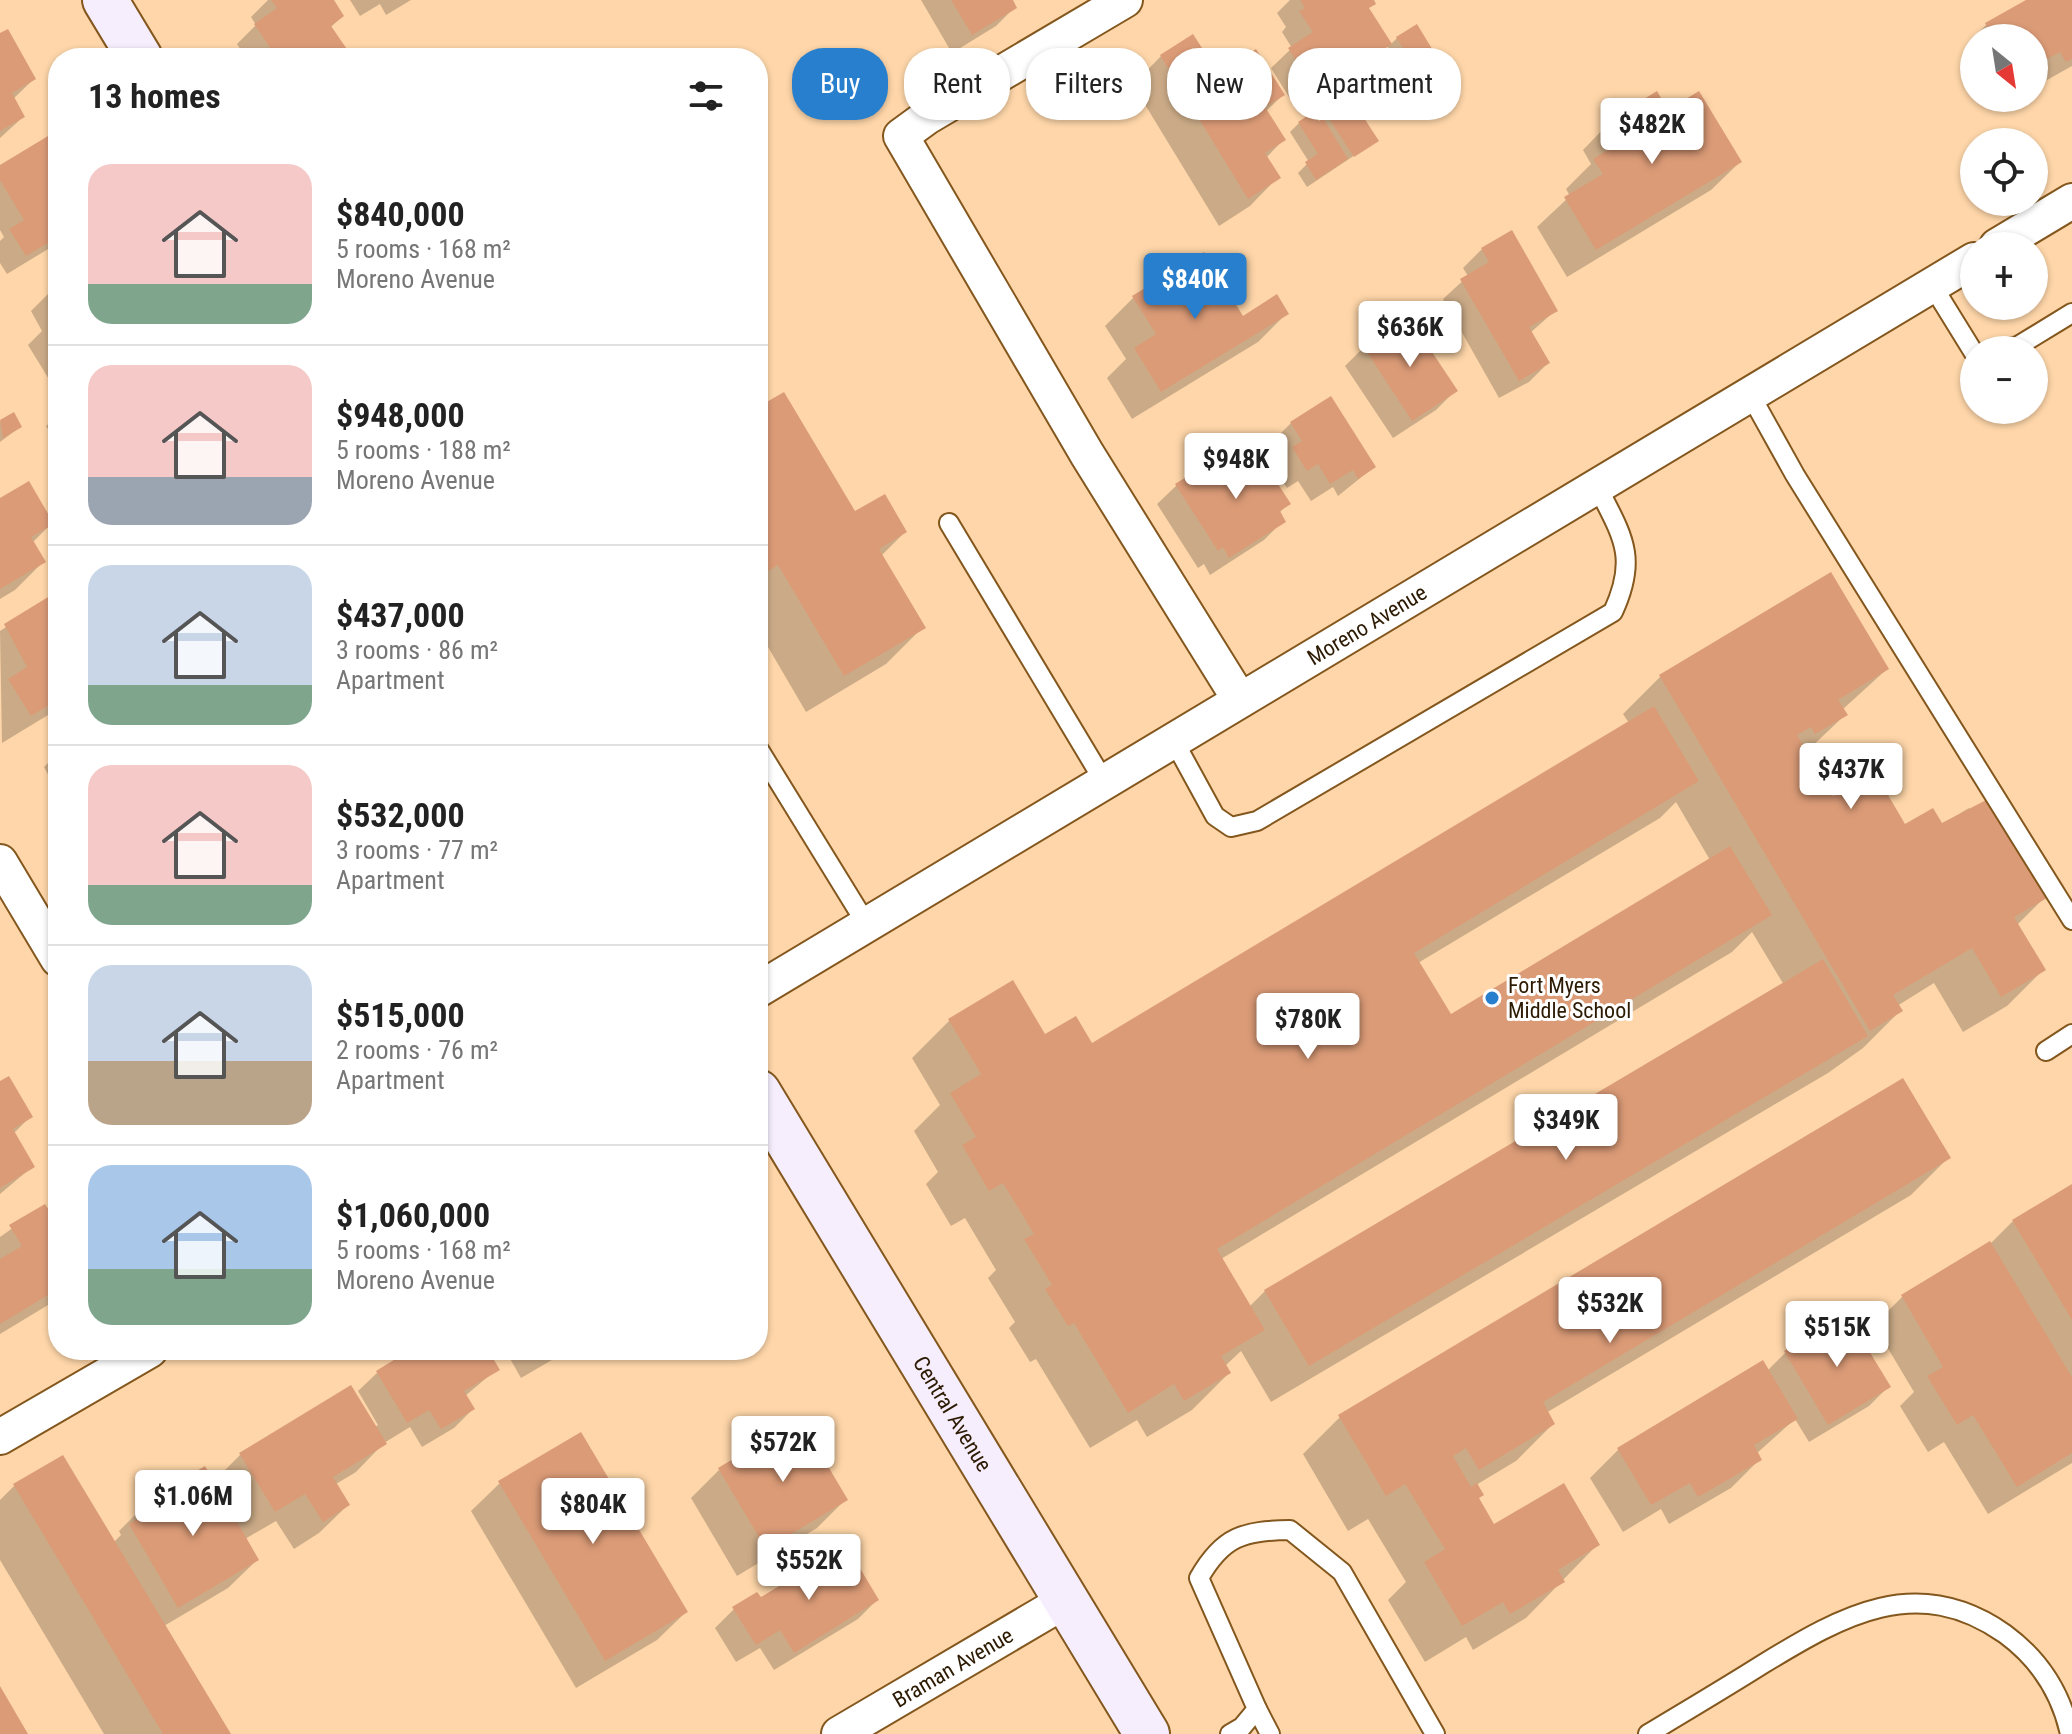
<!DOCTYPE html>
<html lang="en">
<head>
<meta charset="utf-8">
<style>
	body { margin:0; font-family:"Roboto Condensed",sans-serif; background:#f2f2f2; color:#222; height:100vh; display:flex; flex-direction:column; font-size:30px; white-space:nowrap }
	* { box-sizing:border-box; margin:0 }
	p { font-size:26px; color:#767676 }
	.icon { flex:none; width:44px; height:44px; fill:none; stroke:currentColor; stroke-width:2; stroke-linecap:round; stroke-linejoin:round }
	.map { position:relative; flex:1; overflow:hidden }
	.details { position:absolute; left:48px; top:48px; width:720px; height:1312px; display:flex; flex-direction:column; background:#fff; border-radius:32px; box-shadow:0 2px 6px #0004 }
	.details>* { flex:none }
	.guide { position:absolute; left:792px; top:48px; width:760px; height:72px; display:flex; gap:16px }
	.needle { width:52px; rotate:150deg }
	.controls { position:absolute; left:1960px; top:24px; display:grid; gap:16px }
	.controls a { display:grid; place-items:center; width:88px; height:88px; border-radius:50%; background:#fff; box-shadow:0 2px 6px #0004; font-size:40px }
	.price { position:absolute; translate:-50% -68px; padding:0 18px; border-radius:8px; background:#fff; color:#222; font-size:26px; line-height:52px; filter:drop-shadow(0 2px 4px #0008) }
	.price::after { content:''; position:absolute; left:50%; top:48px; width:24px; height:18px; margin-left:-12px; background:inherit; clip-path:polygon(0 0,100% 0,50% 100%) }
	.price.current { background:#287fcd; color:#fff }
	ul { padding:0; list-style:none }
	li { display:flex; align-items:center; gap:24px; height:200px; padding:0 40px }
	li+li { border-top:2px solid #e0e0e0 }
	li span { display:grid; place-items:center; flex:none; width:224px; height:160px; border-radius:24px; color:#555 }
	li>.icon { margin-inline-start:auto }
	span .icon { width:96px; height:96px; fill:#fffc; stroke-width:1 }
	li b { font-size:34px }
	h2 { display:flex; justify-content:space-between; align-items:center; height:96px; padding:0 40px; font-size:34px }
	.pill { padding:0 28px; border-radius:32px; background:#fff; box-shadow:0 2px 6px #0004; font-size:28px; line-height:72px }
	.pill.current { background:#287fcd; color:#fff }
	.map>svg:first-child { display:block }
</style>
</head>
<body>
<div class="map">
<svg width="2072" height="1734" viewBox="0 0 2072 1734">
	<rect width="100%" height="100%" fill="#fed6a9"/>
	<g fill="#0003" fill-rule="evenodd">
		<polygon points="268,0 331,0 342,16 330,28 349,55 346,58 246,58 237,44 256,25 251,17"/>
		<polygon points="350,0 411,0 386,15 380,4 360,16"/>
		<polygon points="921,0 1011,0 1015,7 996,26 952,53"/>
		<polygon points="1290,0 1371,0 1367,9 1390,45 1397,38 1438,62 1410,83 1387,46 1370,63 1297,110 1271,68 1292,48 1282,32 1286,27 1277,13"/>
		<polygon points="2030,0 2072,2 2072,66 2047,80 2041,69 2034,73 2034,38 1974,38 1974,56 1967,44 1986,25"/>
		<polygon points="0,35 34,79 13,99 23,117 0,138"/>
		<polygon points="1161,56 1283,95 1266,111 1284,139 1266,158 1278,177 1250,206 1219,226 1133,85"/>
		<polygon points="1667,113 1740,162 1711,190 1567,277 1537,227 1570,196 1566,189 1591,164 1583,150 1611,121"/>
		<polygon points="1327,115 1376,141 1307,187 1298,173 1309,162 1290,132 1299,123 1319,124"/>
		<polygon points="58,133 58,243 7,274 0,263 0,241 4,237 0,230 0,168"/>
		<polygon points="1482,249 1556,310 1530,333 1548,363 1529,382 1499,398 1443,299 1468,276 1463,268"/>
		<polygon points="58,284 58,394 28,345 42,331 31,311"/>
		<polygon points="1134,297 1242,318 1287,313 1258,342 1132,419 1107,378 1126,359 1105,326"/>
		<polygon points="1364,347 1455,391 1436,410 1393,438 1345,366"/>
		<polygon points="758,409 854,514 905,532 881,556 923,627 886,664 806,712 758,630"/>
		<polygon points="13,414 20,427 0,442 0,422"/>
		<polygon points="58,416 58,432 52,436 46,426"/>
		<polygon points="1291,423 1374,467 1338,496 1333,487 1311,501 1298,481 1287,488 1274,468 1283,459 1272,442"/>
		<polygon points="1209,473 1288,504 1279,513 1283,521 1264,540 1210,575 1204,564 1198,568 1157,504 1176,486"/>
		<polygon points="0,501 51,524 32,543 43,562 15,590 0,599"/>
		<polygon points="58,593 58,709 2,743 0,631"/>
		<path d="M1887,669L1842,710L1845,715L1805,753L1832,798L1905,827L1941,825L1969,808L2044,898L2017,925L2044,969L2007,1006L1963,1032L1934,983L1897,1006L1900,1011L1863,1048L1828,1073L1271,1402L1241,1351L1225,1366L1229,1373L1192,1410L1147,1437L1137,1420L1090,1448L1036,1359L1030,1362L1009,1328L1015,1322L988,1278L996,1270L965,1218L951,1226L926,1184L938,1172L914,1131L940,1105L912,1058L949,1021L1092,1046L1629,723L1623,714L1660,677ZM1676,802L1710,860L1450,1016L1418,963L1660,818ZM1752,932L1784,985L1265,1291L1249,1307L1221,1259L1732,952Z"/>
		<polygon points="58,753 58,793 44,767"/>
		<polygon points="0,1084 31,1116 13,1134 32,1167 0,1194"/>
		<polygon points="1948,1158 1911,1195 1546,1413 1553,1424 1516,1461 1476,1485 1477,1499 1493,1527 1597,1545 1526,1618 1473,1650 1466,1637 1425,1662 1388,1600 1406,1582 1368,1519 1348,1531 1303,1454 1340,1417"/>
		<polygon points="2072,1186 2072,1463 1988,1514 1944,1442 1928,1452 1900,1406 1914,1392 1874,1325 1902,1297 1989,1245 2013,1221"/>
		<polygon points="44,1206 58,1229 58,1299 0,1334 0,1237"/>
		<polygon points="414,1350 486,1350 497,1369 465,1396 473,1409 454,1428 422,1447 410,1427 384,1443 356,1472 336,1484 348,1505 319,1533 294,1549 276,1521 245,1539 257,1560 228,1588 164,1626 229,1734 104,1734 0,1560 0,1500 14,1486 114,1542 121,1535 119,1531 147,1503 212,1483 240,1455 351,1388 375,1427 378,1425 358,1391 377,1373"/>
		<polygon points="505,1350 569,1350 521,1378"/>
		<polygon points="1785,1353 1888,1387 1869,1406 1809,1442 1795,1419 1756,1454 1760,1459 1731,1488 1669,1524 1661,1509 1623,1532 1590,1478 1618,1450 1767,1371"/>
		<polygon points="799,1422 845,1500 817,1528 737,1576 691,1498 719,1470"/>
		<polygon points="500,1483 686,1612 657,1640 576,1688 471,1511"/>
		<polygon points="760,1600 877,1600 858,1619 774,1670 760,1648 736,1662 715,1628 734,1609"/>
	</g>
	<g fill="#db9b77">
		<polygon points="271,0 334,0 344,16 331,26 351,55 277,58 254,24 277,8"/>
		<polygon points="951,0 1013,0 1017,8 972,35"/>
		<polygon points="1300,0 1374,0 1376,4 1369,8 1392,44 1317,92 1288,48 1313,32 1299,11 1305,8"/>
		<polygon points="2026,0 2072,0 2072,59 2066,62 2060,52 2034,66 2034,38 1993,38 1985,23"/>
		<polygon points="1417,24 1440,62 1420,75 1396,37"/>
		<polygon points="8,29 36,79 12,93 25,117 0,131 0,33"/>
		<polygon points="1193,34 1218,73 1256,49 1285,95 1265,107 1286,140 1265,153 1281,178 1248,199 1160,55"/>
		<polygon points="1657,91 1668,110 1699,91 1742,162 1596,250 1564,197 1603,174 1593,159 1622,141 1610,120"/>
		<polygon points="1351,98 1379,141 1354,157 1326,114"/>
		<polygon points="1313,112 1319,121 1323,118 1348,159 1316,180 1305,162 1318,154 1298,122"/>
		<polygon points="58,130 58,237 26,256 9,229 24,220 0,180 0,165"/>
		<polygon points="1512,230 1558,311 1529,327 1550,363 1519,381 1460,279 1489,262 1481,248"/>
		<polygon points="1204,252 1243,316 1277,294 1289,314 1161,392 1134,348 1156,334 1132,296"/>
		<polygon points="1408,316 1458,391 1412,421 1363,346"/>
		<polygon points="784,392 855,511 885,494 907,532 879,549 926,628 844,676 778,565 758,577 758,407"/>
		<polygon points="1331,396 1376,467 1358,479 1353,470 1330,484 1318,464 1307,471 1292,447 1302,441 1290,422"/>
		<polygon points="14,412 22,427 3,438 0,420"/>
		<polygon points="1252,444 1291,504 1280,511 1286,522 1229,558 1223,547 1218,551 1175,484 1207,464 1210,470"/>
		<polygon points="29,481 54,524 31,537 46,562 0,589 0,498"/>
		<polygon points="1831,572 1889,669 1838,700 1848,715 1815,734 1811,727 1797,735 1833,796 1874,771 1905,824 1933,808 1942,823 1988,799 2047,898 2014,917 2046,970 2001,997 1972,948 1893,995 1903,1011 1870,1031 1659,675"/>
		<polygon points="58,591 58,700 31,716 8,679 27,667 4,624"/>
		<polygon points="1654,706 1699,781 1414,953 1451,1014 1730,846 1772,915 1217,1249 1265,1330 1221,1356 1231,1373 1184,1401 1174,1384 1128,1413 1074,1323 1068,1326 1045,1289 1052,1285 1024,1239 1034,1234 1003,1183 989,1191 962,1145 976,1137 950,1093 981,1074 948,1019 1013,980 1045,1034 1076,1016 1092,1043"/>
		<polygon points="1823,959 1868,1036 1309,1366 1264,1290"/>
		<polygon points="9,1076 33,1117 13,1129 35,1167 0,1188 0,1081"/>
		<polygon points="1903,1078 1951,1158 1543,1402 1555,1424 1479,1470 1466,1448 1453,1456 1471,1487 1477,1483 1484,1495 1479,1498 1494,1524 1564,1483 1600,1545 1558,1570 1565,1582 1510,1614 1503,1602 1462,1626 1424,1562 1445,1549 1405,1484 1386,1496 1338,1415"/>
		<polygon points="2072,1184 2072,1320 2012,1220"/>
		<polygon points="45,1204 58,1225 58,1289 0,1324 0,1259 22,1246 9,1225"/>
		<polygon points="1990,1241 2072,1377 2072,1453 2017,1487 1973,1415 1957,1425 1927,1376 1943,1367 1901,1295"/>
		<polygon points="1846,1313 1891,1387 1828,1425 1784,1351"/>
		<polygon points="410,1350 488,1350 500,1370 464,1391 475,1409 441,1429 429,1410 407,1423 376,1371"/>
		<polygon points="1763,1360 1798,1419 1754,1445 1762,1460 1698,1497 1690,1483 1651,1505 1617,1448"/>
		<polygon points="351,1385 387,1444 333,1477 350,1505 323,1522 305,1494 275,1512 239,1453"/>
		<polygon points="800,1419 848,1500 766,1549 718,1468"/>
		<polygon points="581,1432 688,1612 605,1661 498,1481"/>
		<polygon points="63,1455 231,1734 163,1734 13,1484"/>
		<polygon points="205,1466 259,1560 178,1608 129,1524 151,1511 146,1501"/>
		<polygon points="846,1545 879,1600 794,1653 780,1630 756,1645 732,1607 757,1592 761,1597"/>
		<polygon points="0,1686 28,1734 0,1734"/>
	</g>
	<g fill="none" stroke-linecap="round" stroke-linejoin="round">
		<g stroke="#83571d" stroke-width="22">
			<g id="lane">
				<polyline points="1932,285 1974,353"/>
				<polyline points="2000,350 2018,346 2072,313"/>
				<polyline points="1751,396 1795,475 2072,920"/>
				<polyline points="949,523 1105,783"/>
				<path d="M1174,741L1215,816L1231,827L1257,821L1613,612C1638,558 1623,537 1598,488"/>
				<polyline points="758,748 867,925"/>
				<polyline points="2046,1051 2072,1034"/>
				<polyline points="1257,1709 1270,1734"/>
				<path d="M1230,1734L1242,1727L1257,1709L1199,1578C1223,1536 1243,1531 1290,1530L1342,1572L1435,1734"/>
				<path d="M1648,1734C1686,1711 1725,1688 1763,1664C1842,1616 1917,1572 2005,1634C2039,1659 2061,1693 2070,1734"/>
			</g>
		</g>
		<g stroke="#83571d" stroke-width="38">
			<g id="street">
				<polyline points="1125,0 927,117 901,136 1087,454 1240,700"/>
				<polyline points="1997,246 2072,201"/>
				<polyline points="0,862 58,959"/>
				<path id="s1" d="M758,990L1974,260"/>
				<polyline points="0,1437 150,1350"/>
				<path id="s2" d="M839,1734L1065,1601"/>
			</g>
		</g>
		<g stroke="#83571d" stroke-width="48">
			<g id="secondary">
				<polyline points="105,0 140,58"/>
				<path id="s3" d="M758,1092L1147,1734"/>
			</g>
		</g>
		<use href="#lane" stroke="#fff" stroke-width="18"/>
		<use href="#street" stroke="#fff" stroke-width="34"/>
		<use href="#secondary" stroke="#f6eefd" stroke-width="44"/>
	</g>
	<circle fill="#287fcd" stroke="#fefefe" stroke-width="3" cx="1492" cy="998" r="8"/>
	<g text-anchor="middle" stroke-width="6" stroke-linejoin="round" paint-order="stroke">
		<g font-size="22" fill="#2c1a03" stroke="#fefefe">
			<text dy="8" stroke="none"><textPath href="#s1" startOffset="710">Moreno Avenue</textPath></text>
			<text dy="8" stroke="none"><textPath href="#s3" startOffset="376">Central Avenue</textPath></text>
			<text dy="8" stroke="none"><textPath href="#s2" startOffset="132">Braman Avenue</textPath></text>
		</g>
		<g font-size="22" fill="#2c1a03" stroke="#fefefe" text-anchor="start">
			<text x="1508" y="993">Fort Myers<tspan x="1508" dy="25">Middle School</tspan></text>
		</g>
	</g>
</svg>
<div class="controls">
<a><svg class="needle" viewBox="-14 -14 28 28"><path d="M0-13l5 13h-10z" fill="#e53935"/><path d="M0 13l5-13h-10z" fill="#767676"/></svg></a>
<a><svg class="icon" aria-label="locate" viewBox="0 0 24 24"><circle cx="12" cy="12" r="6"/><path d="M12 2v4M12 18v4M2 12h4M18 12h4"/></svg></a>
<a>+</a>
<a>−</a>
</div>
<b class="price" style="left:1652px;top:166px">$482K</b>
<b class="price current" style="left:1195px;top:321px">$840K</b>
<b class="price" style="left:1410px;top:369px">$636K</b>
<b class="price" style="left:1236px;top:501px">$948K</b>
<b class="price" style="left:1851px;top:811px">$437K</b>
<b class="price" style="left:1308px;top:1061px">$780K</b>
<b class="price" style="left:1566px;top:1162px">$349K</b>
<b class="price" style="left:1610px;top:1345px">$532K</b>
<b class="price" style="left:1837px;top:1369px">$515K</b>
<b class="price" style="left:783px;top:1484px">$572K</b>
<b class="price" style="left:193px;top:1538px">$1.06M</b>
<b class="price" style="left:593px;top:1546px">$804K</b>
<b class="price" style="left:809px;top:1602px">$552K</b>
<div class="guide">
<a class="pill current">Buy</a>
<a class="pill">Rent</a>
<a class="pill">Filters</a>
<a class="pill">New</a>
<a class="pill">Apartment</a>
</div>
<section class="details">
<h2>13 homes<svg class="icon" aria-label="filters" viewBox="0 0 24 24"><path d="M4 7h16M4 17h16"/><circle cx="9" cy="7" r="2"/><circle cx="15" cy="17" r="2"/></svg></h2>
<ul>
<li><span style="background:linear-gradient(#f6c9c9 75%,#7fa58c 0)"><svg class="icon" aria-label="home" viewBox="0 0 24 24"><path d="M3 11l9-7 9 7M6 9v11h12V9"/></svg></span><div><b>$840,000</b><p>5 rooms · 168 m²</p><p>Moreno Avenue</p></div></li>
<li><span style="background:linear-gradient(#f6c9c9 70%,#9aa5b1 0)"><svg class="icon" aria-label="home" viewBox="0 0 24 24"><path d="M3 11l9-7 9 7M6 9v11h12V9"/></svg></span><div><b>$948,000</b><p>5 rooms · 188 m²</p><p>Moreno Avenue</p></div></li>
<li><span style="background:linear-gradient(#c9d6e8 75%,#7fa58c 0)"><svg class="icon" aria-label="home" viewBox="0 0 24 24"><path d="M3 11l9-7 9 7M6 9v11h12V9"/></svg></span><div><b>$437,000</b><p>3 rooms · 86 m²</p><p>Apartment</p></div></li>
<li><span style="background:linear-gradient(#f6c9c9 75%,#7fa58c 0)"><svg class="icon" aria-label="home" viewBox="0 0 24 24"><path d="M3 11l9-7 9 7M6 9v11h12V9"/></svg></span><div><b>$532,000</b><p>3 rooms · 77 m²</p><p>Apartment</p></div></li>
<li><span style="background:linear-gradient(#c9d6e8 60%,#b9a48a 0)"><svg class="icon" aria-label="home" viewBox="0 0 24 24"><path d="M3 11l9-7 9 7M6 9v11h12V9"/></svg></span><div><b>$515,000</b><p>2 rooms · 76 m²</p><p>Apartment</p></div></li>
<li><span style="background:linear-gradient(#a9c7e8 65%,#7fa58c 0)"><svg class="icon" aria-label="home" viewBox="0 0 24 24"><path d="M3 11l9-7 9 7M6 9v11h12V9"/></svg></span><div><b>$1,060,000</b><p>5 rooms · 168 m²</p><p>Moreno Avenue</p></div></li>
</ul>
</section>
</div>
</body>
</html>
